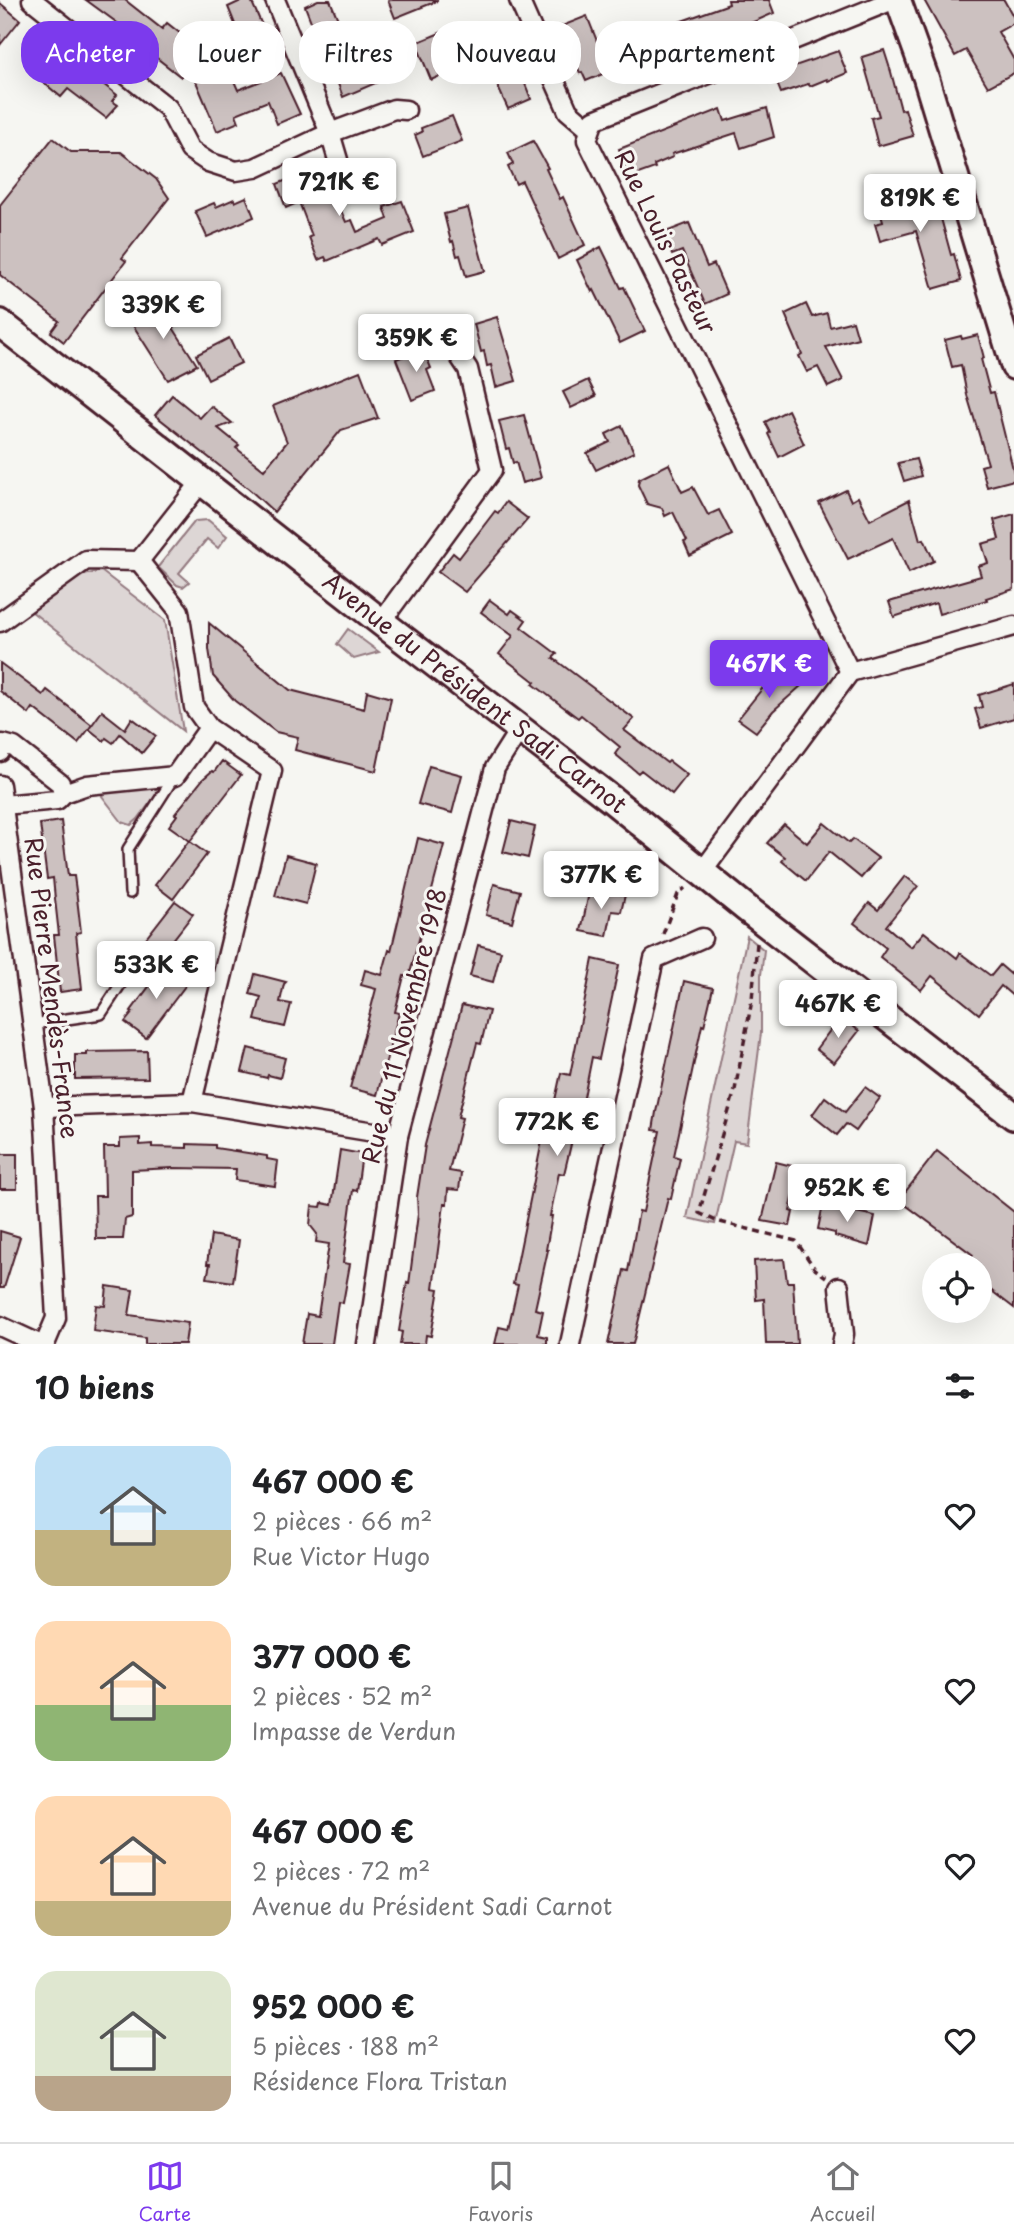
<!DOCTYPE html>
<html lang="fr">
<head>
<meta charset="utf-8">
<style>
	body { margin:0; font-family:"Playpen Sans",sans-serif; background:#f6f6f6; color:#202124; height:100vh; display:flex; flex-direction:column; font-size:26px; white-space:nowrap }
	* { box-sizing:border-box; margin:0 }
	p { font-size:23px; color:#757577 }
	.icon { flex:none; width:38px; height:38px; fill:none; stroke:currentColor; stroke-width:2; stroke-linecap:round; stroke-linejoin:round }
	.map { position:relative; height:1344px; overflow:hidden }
	.details { display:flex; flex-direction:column; background:#fff; flex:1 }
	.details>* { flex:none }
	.banner { position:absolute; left:21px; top:21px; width:973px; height:63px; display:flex; gap:14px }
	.fabs { position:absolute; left:922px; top:1253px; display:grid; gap:14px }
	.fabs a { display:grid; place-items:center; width:70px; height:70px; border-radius:50%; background:#fff; box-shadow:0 7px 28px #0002; font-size:35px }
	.price { position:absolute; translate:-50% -60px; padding:0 16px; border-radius:7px; background:#fff; color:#222; font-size:23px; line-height:46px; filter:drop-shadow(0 2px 4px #0008) }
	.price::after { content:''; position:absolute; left:50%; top:42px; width:21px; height:16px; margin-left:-10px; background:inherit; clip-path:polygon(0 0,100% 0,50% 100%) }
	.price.selected { background:#7c3aed; color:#fff }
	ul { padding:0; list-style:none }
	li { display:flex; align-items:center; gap:21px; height:175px; padding:0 35px }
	li span { display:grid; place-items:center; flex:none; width:196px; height:140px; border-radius:21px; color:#555 }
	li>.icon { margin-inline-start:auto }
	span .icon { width:84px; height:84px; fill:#fffc; stroke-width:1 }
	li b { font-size:30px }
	h2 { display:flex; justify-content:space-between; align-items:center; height:84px; padding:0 35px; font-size:30px }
	.pill { padding:0 24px; border-radius:28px; background:#fff; box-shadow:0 7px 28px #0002; font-size:24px; line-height:63px }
	.pill.selected { background:#7c3aed; color:#fff }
	.dock { display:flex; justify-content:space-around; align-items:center; height:98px; border-top:2px solid #e0e0e0; background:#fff; font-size:19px; color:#757577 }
	.dock a { display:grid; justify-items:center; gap:4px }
	.dock .selected { color:#7c3aed }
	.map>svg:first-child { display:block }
</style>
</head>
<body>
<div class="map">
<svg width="1014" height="1344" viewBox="0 0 1014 1344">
	<rect width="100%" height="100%" fill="#f6f6f2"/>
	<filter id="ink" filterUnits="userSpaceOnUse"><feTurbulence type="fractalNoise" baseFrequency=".0143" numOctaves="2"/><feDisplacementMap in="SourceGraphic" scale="14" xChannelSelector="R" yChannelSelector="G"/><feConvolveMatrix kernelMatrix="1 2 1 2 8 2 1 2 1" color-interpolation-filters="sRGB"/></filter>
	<g filter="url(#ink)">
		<g fill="#ddd6d5" stroke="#947a80" stroke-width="2">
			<polygon points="208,520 227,536 218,548 207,539 179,573 189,582 183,587 177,585 158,567 195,521"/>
			<polygon points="101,571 165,620 183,731 31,611 80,576"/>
			<polygon points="348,629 379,652 354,659 337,644"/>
			<polygon points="154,786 158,792 138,819 131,825 122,822 102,796 103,790"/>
			<polygon points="747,936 764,950 761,975 761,1033 747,1143 734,1141 715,1224 687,1218"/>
		</g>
		<g fill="#ccc1c0" stroke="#4a1f2b" stroke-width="2">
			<polygon points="86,0 125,0 162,29 167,23 214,60 223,56 238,90 281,73 300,114 277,124 268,101 236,114 239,122 217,131 189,65 181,77 125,33 127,30"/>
			<polygon points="243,0 251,0 268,39 245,49 228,7"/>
			<polygon points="318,0 330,0 344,34 328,41 325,33 317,37 305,6"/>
			<polygon points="388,0 437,0 437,1 395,18"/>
			<polygon points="728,0 769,0 774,13 730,32 731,35 676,55 636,69 634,61 586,81 582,72 580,73 562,26 587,16 601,51 637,37 635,33 655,25 657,30 729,4"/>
			<polygon points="924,0 1004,0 1014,18 1014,23 998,32 1014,60 1014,73 988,87 966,50 955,56"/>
			<polygon points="0,3 20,20 0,45"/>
			<polygon points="400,31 410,58 382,69 385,79 343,97 334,73 376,56 372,44"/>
			<polygon points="442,32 457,69 431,80 416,43"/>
			<polygon points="40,45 78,76 84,69 117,95 112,101 118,105 106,118 68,89 61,97 43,82 45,79 26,64"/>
			<polygon points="884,50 891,72 901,110 905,109 913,136 878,146 871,118 879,116 862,57"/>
			<polygon points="838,51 847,73 828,81 827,79 810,86 808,84 781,93 775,78 785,75 783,70"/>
			<polygon points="516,61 531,99 508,109 491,72"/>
			<polygon points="767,108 774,137 741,148 736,133 672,154 673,157 654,165 655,168 630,177 619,149 721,109 725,121"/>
			<polygon points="452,116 462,141 423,156 415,135 422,132 421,128"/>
			<polygon points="53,138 71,152 121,152 156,179 169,198 122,258 126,261 64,342 51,332 59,321 0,275 0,205"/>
			<polygon points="533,141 548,168 546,169 560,199 563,197 585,245 558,259 522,181 516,184 508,167 513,164 508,153"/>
			<polygon points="304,173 306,180 324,173 346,222 352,220 357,232 388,219 384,207 402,201 414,232 382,245 379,239 327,261 325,257 318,260 309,237 312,236 299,202 286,208 277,184"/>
			<polygon points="894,190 898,203 925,196 927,202 936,200 951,255 954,254 961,281 933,289 916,231 880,241 875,224 883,222 875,194"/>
			<polygon points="246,197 254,217 207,237 195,211 214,203 216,207 234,199 235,202"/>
			<polygon points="468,208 485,271 466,276 460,255 457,256 453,241 451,242 444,214"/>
			<polygon points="689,223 707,267 714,264 727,294 705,304 682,251 672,255 663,233"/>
			<polygon points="601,247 621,288 624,287 645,331 620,343 594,290 592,292 577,260"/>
			<polygon points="156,301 197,365 168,380 129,319"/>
			<polygon points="806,304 812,317 827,313 830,327 853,321 858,338 826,347 843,380 828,387 818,367 807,372 799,356 802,354 785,314"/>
			<polygon points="497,317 516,381 496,387 491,365 487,366 484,351 481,352 474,324"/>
			<polygon points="978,335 984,358 981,359 990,393 994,392 1014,473 1014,480 987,487 981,466 988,464 967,395 961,365 952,367 945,340 961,336 962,339"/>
			<polygon points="229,338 241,363 208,379 196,355"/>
			<polygon points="423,349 431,368 427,370 435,391 412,400 396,359"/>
			<polygon points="360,371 378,418 341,430 274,512 250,490 155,415 172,395 200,418 211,406 232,423 218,428 239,445 236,448 264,470 287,442 273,406"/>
			<polygon points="588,380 596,396 571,408 563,392"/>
			<polygon points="788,410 804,444 779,457 768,434 770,432 765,422"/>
			<polygon points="524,415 541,478 522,483 516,462 513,463 509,448 506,449 499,421"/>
			<polygon points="622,426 634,452 596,470 587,453 610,442 606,434"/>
			<polygon points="916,459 921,476 904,481 898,463"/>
			<polygon points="669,464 682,492 693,487 708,515 719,510 732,535 690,556 684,542 687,541 673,512 665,516 662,508 647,504 638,485 639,479"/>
			<polygon points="846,490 851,501 858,497 870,520 909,500 920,540 924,539 934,561 909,573 893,538 848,559 819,503"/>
			<polygon points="506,502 528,519 465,592 438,572 453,553 459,558 495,511 498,513"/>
			<polygon points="1014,514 1014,589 986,598 987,600 939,614 936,603 894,617 889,602 981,576 978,566 988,563 982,544 999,539 994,520"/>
			<polygon points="490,600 509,614 512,610 526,620 521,627 557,654 553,658 634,719 624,730 667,763 669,761 687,775 672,794 641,770 638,773 615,754 620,747 581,715 578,718 533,684 535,682 499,654 513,636 481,612"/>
			<polygon points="209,623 290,690 364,709 367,691 391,698 376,771 295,750 298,737 276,732 235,701 213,676 209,649"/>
			<polygon points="0,663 43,695 47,690 92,725 78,743 33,708 29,714 0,691"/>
			<polygon points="786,668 801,686 773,711 756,732 738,719 766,684"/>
			<polygon points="1014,684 1014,718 981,728 975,709 982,707 979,695"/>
			<polygon points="102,711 125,729 132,718 156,736 142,753 120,734 113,743 106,738 104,741 89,729"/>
			<polygon points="222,761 241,775 190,841 169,826 177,815 175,814 203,779 212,771 214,772"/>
			<polygon points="429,766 462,775 452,813 418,804"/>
			<polygon points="61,821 68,876 74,876 77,898 81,932 76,933 82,989 60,992 54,935 59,935 55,899 53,878 47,879 40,824"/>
			<polygon points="511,821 535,827 528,858 503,852"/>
			<polygon points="824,823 849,843 853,839 878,858 861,878 829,852 806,881 782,861 785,857 767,843 784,824 807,843"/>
			<polygon points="418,838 444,845 409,977 404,976 395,1012 399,1013 377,1095 350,1088 376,989 361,985 365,970 382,975 389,950 391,951"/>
			<polygon points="189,841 207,854 173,899 155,885"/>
			<polygon points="286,855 316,863 306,904 275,896"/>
			<polygon points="905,876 918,886 886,926 911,947 924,932 957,958 960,953 991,976 1000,965 1014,977 1014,997 1001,986 979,1014 932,976 921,990 880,957 886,948 854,923 869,903 878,910"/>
			<polygon points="494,884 520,891 512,922 486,915"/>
			<polygon points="590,888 625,895 621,912 612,911 607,936 581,931"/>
			<polygon points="175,901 193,914 158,959 140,946"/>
			<polygon points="478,945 501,951 493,982 470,976"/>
			<polygon points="593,959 619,965 599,1059 592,1057 583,1102 586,1103 583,1120 577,1119 564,1174 559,1173 550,1216 552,1216 546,1250 548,1250 535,1309 543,1311 538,1335 547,1337 547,1344 495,1344 499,1327 508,1329 518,1285 513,1284 544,1131 548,1132 561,1073 570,1075"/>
			<polygon points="165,965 188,982 146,1038 125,1022 133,1012 131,1011"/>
			<polygon points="255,974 286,982 284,984 280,1002 291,1004 285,1027 255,1020 261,997 250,994"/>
			<polygon points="684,981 713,988 704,1026 702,1025 674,1156 680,1158 671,1199 668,1198 633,1344 608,1344 624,1270 628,1271 639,1211 643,1212 660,1131 653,1130 656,1112"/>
			<polygon points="462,1005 489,1011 481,1044 477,1043 458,1117 462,1118 449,1171 461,1173 459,1190 448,1189 447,1204 444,1204 433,1288 439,1289 431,1336 426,1335 425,1344 400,1344 402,1332 399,1331 407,1283 409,1284 418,1214 417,1197 425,1145"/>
			<polygon points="841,1016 859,1031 834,1063 816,1049"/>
			<polygon points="248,1048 285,1058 280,1078 268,1075 267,1078 242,1072"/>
			<polygon points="147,1051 148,1078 75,1079 75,1055 87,1055 87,1052"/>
			<polygon points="865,1087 880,1098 856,1131 846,1124 837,1135 812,1115 825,1097 845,1112"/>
			<polygon points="140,1138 140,1145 152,1144 152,1147 187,1148 187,1144 215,1145 215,1148 267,1156 267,1159 278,1161 275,1186 235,1180 236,1169 173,1168 132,1170 132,1217 125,1219 123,1239 96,1239 95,1196 105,1196 104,1147 120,1147 120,1139"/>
			<polygon points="340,1150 362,1154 357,1191 353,1190 343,1263 350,1264 343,1303 338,1302 332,1344 302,1344 307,1314 318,1316 329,1244 316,1242 317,1234 310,1225 312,1206 321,1207 322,1203 332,1205"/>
			<polygon points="937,1151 1014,1212 1014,1308 980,1282 980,1265 964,1265 973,1255 899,1200"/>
			<rect x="0" y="1154" width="17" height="35"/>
			<polygon points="776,1162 800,1168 790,1211 793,1212 790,1226 762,1221"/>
			<polygon points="823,1205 875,1216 869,1246 835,1236 835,1233 818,1229"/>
			<polygon points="0,1231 20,1237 4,1288 0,1288"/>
			<polygon points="211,1235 239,1240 233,1282 207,1278 210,1264 207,1264"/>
			<polygon points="784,1259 787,1282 793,1282 797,1344 766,1344 764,1299 756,1300 754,1261"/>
			<polygon points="107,1286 133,1290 129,1315 188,1323 185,1344 145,1344 145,1338 93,1331 96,1305 105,1306"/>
		</g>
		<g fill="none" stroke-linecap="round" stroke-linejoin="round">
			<g stroke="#4a1f2b" stroke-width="14">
				<g id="lane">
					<polyline points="130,893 128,849 174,777"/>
					<polyline points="33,1024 101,1014 124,979"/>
				</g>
			</g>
			<g stroke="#4a1f2b" stroke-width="23">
				<g id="street">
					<polyline points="32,0 168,108 190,150 208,162 236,171 255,168 330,133 275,0"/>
					<polyline points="519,0 568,111 589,129"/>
					<polyline points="338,160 330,133 394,109 406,110"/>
					<polyline points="139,561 179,611 194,707 209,728 272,771 192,1102"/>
					<polyline points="0,622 86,560 139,561 202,481"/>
					<polyline points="381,622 492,470 468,369 456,351"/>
					<polyline points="850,672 587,140 594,120 893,0"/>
					<polyline points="0,752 3,744 14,747 60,783 64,793 57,800 3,805"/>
					<polyline points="0,785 44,1107 56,1318 45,1344"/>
					<polyline points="64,793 87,785 175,776 209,728"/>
					<polyline points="702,872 850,672 1014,626"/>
					<polyline points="44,1107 192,1102 398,1136"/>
					<polyline points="839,1287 844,1334 842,1344"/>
					<polyline points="0,1326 39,1344"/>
					<polyline points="367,1344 398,1136 495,768 519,730"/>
					<polyline points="570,1344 654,959 702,938"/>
				</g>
			</g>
			<g stroke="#4a1f2b" stroke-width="30">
				<polyline id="secondary" points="898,0 926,78 1014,367"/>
			</g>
			<g stroke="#4a1f2b" stroke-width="32">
				<g id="primary">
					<path id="s1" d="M0,323L381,622L611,799L746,908L1014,1116"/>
				</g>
			</g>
			<g stroke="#4a1f2b" stroke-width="3.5" stroke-dasharray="7 5" stroke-linecap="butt">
				<polyline points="663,934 678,894 685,888"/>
				<polyline points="757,943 752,1000 735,1090 699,1213 716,1221 796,1241 815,1269 826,1277"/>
			</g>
			<use href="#lane" stroke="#f6f6f2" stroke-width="9"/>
			<use href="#street" stroke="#f6f6f2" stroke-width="18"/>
			<use href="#secondary" stroke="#f6f6f2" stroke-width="24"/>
			<use href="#primary" stroke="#f6f6f2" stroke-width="26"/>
		</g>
	</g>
	<g text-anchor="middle" stroke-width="6" stroke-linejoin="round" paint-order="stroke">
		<g font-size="24" fill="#4a1f2b" stroke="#f6f6f2">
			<text transform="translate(665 242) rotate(64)" y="8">Rue Louis Pasteur</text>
			<text dy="8" stroke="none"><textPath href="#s1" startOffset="602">Avenue du Président Sadi Carnot</textPath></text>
			<text transform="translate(51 988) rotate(83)" y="8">Rue Pierre Mendès-France</text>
			<text transform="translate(405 1026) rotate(-76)" y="8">Rue du 11 Novembre 1918</text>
		</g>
	</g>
</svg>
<div class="fabs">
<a><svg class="icon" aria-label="locate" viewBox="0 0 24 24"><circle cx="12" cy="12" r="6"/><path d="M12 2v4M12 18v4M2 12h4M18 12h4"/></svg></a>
</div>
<b class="price" style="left:339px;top:218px">721K €</b>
<b class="price" style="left:920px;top:234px">819K €</b>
<b class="price" style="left:163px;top:341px">339K €</b>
<b class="price" style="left:416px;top:374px">359K €</b>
<b class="price selected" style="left:769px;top:700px">467K €</b>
<b class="price" style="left:601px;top:911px">377K €</b>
<b class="price" style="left:156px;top:1001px">533K €</b>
<b class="price" style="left:838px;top:1040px">467K €</b>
<b class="price" style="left:557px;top:1158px">772K €</b>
<b class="price" style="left:847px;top:1224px">952K €</b>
<div class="banner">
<a class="pill selected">Acheter</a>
<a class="pill">Louer</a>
<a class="pill">Filtres</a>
<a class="pill">Nouveau</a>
<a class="pill">Appartement</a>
</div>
</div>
<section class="details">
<h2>10 biens<svg class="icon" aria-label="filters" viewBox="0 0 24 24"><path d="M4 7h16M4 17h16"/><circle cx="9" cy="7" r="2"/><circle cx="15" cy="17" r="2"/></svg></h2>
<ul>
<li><span style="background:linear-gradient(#bfe0f5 60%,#c2b280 0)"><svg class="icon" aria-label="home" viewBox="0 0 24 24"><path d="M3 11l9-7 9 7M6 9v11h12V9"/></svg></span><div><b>467 000 €</b><p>2 pièces · 66 m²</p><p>Rue Victor Hugo</p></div><svg class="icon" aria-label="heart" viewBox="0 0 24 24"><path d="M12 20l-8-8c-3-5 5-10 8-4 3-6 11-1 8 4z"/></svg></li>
<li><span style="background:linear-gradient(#ffd9b3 60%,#8fb573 0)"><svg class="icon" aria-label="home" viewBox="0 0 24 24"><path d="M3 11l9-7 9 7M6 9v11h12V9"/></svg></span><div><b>377 000 €</b><p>2 pièces · 52 m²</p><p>Impasse de Verdun</p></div><svg class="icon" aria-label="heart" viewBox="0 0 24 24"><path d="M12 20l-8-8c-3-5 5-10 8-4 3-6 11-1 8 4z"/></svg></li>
<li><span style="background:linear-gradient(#ffd9b3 75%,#c2b280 0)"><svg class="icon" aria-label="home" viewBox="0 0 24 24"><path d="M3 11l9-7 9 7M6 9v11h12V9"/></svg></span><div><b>467 000 €</b><p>2 pièces · 72 m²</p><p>Avenue du Président Sadi Carnot</p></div><svg class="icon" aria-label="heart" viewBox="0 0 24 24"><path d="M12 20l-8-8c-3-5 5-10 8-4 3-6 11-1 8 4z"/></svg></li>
<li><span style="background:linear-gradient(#dfe7d0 75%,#b9a48a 0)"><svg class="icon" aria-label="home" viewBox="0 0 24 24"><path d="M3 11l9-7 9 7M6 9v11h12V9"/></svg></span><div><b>952 000 €</b><p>5 pièces · 188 m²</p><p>Résidence Flora Tristan</p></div><svg class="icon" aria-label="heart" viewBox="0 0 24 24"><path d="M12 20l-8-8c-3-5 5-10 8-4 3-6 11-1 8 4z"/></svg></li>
</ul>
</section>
<nav class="dock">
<a class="selected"><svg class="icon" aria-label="map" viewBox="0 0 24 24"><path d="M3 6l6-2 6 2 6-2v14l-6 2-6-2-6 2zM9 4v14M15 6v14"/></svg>Carte</a>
<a><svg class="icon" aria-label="saved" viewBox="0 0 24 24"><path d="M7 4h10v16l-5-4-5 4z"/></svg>Favoris</a>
<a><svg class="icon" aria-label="home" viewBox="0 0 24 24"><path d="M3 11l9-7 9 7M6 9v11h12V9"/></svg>Accueil</a>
</nav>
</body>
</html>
